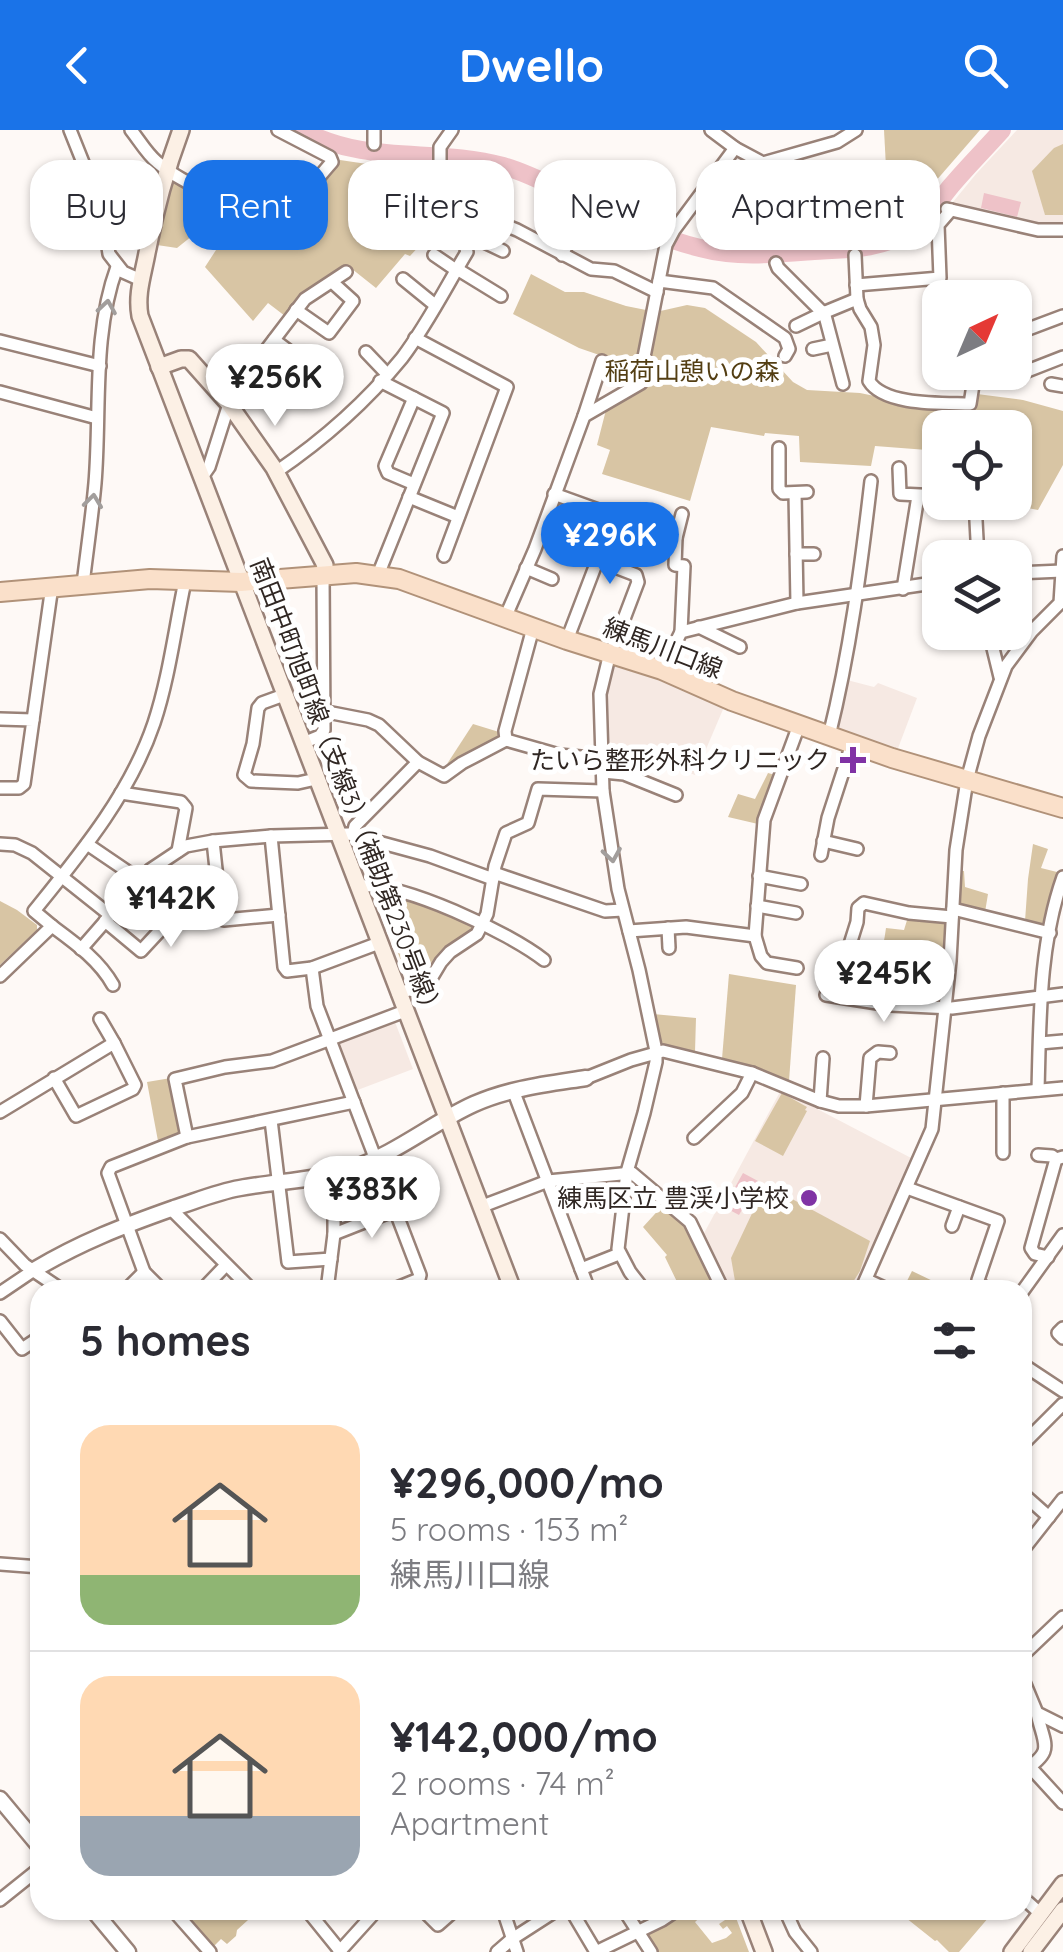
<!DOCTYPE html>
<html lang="en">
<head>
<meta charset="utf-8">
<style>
	body { margin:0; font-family:Quicksand,"Noto Sans JP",sans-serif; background:#f2f2f3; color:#2b2b33; height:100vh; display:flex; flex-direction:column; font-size:38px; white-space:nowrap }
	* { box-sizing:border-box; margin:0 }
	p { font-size:32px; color:#7c7c81 }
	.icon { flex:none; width:55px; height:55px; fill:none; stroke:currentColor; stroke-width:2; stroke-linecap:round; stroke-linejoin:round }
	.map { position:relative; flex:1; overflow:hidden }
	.sheet { position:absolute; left:30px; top:1150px; width:1002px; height:640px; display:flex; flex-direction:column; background:#fff; border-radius:30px; box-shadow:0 2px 8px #0004 }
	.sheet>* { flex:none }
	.hud { position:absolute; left:30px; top:30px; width:1005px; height:90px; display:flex; gap:20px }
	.needle { width:65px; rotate:44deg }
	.fabs { position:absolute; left:922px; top:150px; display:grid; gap:20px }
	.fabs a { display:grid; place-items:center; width:110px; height:110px; border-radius:20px; background:#fff; box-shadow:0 2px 8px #0004; font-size:50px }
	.price { position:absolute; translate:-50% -85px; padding:0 22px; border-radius:35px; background:#fff; color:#222; font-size:32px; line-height:65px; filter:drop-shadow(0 2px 5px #0008) }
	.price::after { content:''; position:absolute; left:50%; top:60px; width:30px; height:22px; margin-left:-15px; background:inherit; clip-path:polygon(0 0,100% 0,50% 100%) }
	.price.selected { background:#1a73e8; color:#fff }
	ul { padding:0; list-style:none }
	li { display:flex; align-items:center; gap:30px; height:250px; padding:0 50px }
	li+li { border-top:2px solid #e1e1e2 }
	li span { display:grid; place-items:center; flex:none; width:280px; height:200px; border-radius:30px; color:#555 }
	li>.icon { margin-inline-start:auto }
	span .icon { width:120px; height:120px; fill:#fffc; stroke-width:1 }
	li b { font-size:42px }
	h2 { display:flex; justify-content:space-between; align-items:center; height:120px; padding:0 50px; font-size:42px }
	.chip { padding:0 35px; border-radius:30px; background:#fff; box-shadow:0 2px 8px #0004; font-size:35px; line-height:90px }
	.chip.selected { background:#1a73e8; color:#fff }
	header { display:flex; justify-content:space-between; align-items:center; height:130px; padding:0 50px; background:#1a73e8; color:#fff; font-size:45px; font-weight:700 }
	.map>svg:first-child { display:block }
</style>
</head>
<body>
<header><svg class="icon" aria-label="back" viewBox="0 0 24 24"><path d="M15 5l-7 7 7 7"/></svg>Dwello<svg class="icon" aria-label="search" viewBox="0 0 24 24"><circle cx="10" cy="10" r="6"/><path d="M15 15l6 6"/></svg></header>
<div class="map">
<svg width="1063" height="1822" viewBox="0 0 1063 1822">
	<rect width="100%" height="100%" fill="#fef9f6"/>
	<g fill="#f6e9e3">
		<polygon points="1017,0 1063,0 1063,95 1037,94 952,75 953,72 976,44"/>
		<polygon points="615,535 660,549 724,577 695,645 607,611 604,565 609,537"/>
		<polygon points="847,550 874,557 878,553 917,568 897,621 837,600 835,596"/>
		<polygon points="390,889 395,892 413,939 355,961 337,914 340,910"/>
		<polygon points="781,960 913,1029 862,1144 853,1160 726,1160 702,1107"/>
	</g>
	<g fill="#d8c5a4">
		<polygon points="884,0 980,0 928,60 886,37"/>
		<polygon points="1063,14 1063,85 1045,85 1032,41 1054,18"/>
		<polygon points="340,30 394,38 426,37 427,43 417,45 423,63 428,67 444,55 447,65 426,88 436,98 410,126 405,124 376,158 347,135 301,165 285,186 268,173 253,191 205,137 216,120 197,102 177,118 157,115 173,48 256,94 276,91 300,76"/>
		<polygon points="531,144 565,162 584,162 626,176 656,182 687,175 705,178 756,212 793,252 807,260 860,263 918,275 969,276 977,264 1023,270 1063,281 1063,335 1038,380 1001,373 1015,372 1015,298 940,298 940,321 875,316 871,336 800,332 799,306 765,303 764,306 711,297 690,371 602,344 610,320 597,315 607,276 626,266 634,237 579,218 513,184"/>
		<polygon points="473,594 499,602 497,608 447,634"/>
		<polygon points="768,643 775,645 758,694 728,687 738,664 755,669"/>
		<polygon points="362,712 375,716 371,729 384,734 379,751 368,743 358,716"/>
		<polygon points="1033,714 1048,719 1041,738 1061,743 1056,757 1053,759 1047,792 1044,795 1025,791 1028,749"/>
		<polygon points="960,741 964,741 965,757 988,764 985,782 962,777 958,773"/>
		<polygon points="380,761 414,769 475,792 477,798 428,846 413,854 409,851 375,765"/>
		<polygon points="0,771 17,780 37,795 37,800 0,835"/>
		<path d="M908,787L943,790L947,794L942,857L919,855L917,872L874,869C875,843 883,822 886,798L904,800Z"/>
		<polygon points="729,844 796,855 789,951 722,929"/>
		<path d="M653,884L696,888L695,922C659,914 661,921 653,884Z"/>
		<polygon points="171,948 184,1001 181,1006 162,1013 158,1011 147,952"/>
		<polygon points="782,963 807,977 805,980 807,981 783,1026 755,1011"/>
		<polygon points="768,1056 870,1111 860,1141 848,1160 742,1160 735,1151 731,1128 764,1058"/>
		<polygon points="664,1074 689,1096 718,1160 681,1160 665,1127 667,1125 643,1097"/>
		<polygon points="686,1780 708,1780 695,1792 712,1813 726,1808 732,1803 727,1796 723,1799 719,1794 725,1790 722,1785 715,1789 709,1780 733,1780 749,1822 657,1822 646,1805"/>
		<polygon points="896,1780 995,1780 959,1822 949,1822 937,1810 935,1811"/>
	</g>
	<g fill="#d2bf9d">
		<polygon points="912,1141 937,1153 934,1160 903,1159"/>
		<polygon points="177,1780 223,1780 229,1785 235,1780 259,1780 237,1800 236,1806 227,1814 221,1809 211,1819"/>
	</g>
	<g fill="#eec2c8">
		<polygon points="984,63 1021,72 1017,87 981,78"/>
		<polygon points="743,1043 758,1051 739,1085 724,1077"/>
	</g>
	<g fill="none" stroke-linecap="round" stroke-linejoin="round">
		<path stroke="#eec2c8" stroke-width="18" d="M302,0C368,36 435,17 503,36C528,43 550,55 573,66C614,86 655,107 700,118C737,128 776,124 814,121C846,119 881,120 909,101C926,90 938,72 951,56C967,37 985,19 1002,0"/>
		<g stroke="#998278" stroke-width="16">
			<g id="minor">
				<polyline points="70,0 102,80 109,124 123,142 141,150"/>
				<path d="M131,0C139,10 147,24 157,32C186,57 226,67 257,90C292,84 309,58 332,32L330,27L278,0"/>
				<polyline points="711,0 735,18 763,33 837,12 856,0"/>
				<polyline points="374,14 374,0"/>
				<polyline points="454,75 517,100 591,139 614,141 657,162"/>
				<polyline points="947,79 1038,100 1063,100"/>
				<polyline points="461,101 503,121"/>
				<polyline points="434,125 456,140"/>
				<polyline points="562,125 584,79"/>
				<path d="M855,125L857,169L860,179L871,197L874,215L869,251C884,276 943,273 970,274L975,242"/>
				<polyline points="776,133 778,138 823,183 857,169"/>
				<polyline points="457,139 501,166"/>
				<polyline points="403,149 435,175"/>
				<polyline points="659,151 713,158 785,208 789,219 785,226"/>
				<polyline points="856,155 940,148 938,95 951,80"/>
				<polyline points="296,180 329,203 353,171 332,152"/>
				<polyline points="824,182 843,254"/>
				<polyline points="796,196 823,183"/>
				<polyline points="1015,204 1063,186"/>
				<polyline points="415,208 507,257 444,426"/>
				<polyline points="274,210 302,231"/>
				<polyline points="0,211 100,236"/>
				<polyline points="813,219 832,215"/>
				<polyline points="366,222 387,244"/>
				<polyline points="254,236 273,250"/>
				<polyline points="974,248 999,252 1063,227"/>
				<polyline points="1051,254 1063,256"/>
				<polyline points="0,262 97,288"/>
				<polyline points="584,286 602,231"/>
				<polyline points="779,318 779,359 783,363 807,362"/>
				<polyline points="899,338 900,364 940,366"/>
				<path d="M276,342C323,310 366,272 402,228C427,195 446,157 467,122L440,34V17L452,0"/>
				<polyline points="202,347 209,337 229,274 254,236 305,169 346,142"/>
				<polyline points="414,354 388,343 385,336 414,268"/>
				<polyline points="795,363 797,473"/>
				<polyline points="554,364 676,408"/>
				<polyline points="409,367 458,387"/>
				<polyline points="975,372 978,428"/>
				<polyline points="796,424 814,424"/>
				<polyline points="526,438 552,449"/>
				<polyline points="1015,443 1062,441"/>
				<polyline points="378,445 443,283 380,251"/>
				<path d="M83,454C87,420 92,387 95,353C101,282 92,205 117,137"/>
				<polyline points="929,454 934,491 940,493"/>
				<polyline points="903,459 918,366"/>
				<polyline points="505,488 535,419 584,286 641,253 643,232 666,115 674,100 735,18"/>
				<polyline points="699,497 740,517"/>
				<polyline points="681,502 684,436 675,435 676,408 682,384"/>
				<polyline points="966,502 990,511"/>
				<polyline points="989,502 1000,547"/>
				<polyline points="567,510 596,434 602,432 636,445 638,452 608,531 600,564 603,661 618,759 639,840 656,921 656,932 644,983 627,1042 618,1119 630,1142 644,1160"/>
				<polyline points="662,540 681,502 797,473 940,452"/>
				<polyline points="284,565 262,573 258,578 253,614 244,645 251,651 298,653 316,649"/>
				<polyline points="322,581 368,590 379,595 418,632 444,646 462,633 506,610 505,601 533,498"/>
				<polyline points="0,589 33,590 24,654 19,658 0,658"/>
				<polyline points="33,590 52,456"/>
				<path d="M829,606C850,522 861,437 871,351"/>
				<polyline points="506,610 559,625 603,629"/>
				<polyline points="303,613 320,606 324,600 323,446"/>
				<polyline points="603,642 624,644 676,665"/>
				<polyline points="121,663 181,672 186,678 178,721"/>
				<polyline points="353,705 355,696 418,632"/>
				<polyline points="271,706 284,837 287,841 312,838 379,813"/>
				<polyline points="213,711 221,786 224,790 279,785"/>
				<polyline points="823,711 857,719"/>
				<polyline points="0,714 15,715 32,723 110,785"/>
				<polyline points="87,714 140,750"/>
				<polyline points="821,725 828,688 852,614"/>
				<polyline points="494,743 605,781 623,780"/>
				<polyline points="759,746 801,754"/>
				<path d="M358,756C401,751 510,803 544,830"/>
				<polyline points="757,776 796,783"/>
				<polyline points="953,779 1050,803"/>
				<polyline points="105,791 141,821 167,793 167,788 134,757"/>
				<path d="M52,796L34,781C81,723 130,664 154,593C169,548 175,498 185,451"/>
				<polyline points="668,798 669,818"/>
				<polyline points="629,801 686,797 755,806 764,690 799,595"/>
				<polyline points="755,806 761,826 767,833 797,838"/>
				<polyline points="81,819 150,740 186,716 213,711 271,706 349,704 430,726 493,749"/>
				<polyline points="312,838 317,876 420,1145 419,1149 392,1160"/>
				<path d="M0,846L52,796C75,813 99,830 113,855"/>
				<polyline points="398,864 429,852 441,832 450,822 477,804 487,784 495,736 506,703 528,693 538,659 603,661"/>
				<polyline points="826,865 890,875 952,878 1063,864"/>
				<polyline points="843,867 846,827 857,792 858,778 864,773 909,783 952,787"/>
				<polyline points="100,889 114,913"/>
				<polyline points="1040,913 1063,911"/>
				<polyline points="586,948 631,930 663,921 752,943 820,971 839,976 866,976 1063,958"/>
				<polyline points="513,960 589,1160"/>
				<path d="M1038,960C1040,889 1039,815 1063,747"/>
				<polyline points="1003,963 1003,1023"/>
				<polyline points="820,971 823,928"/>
				<polyline points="866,976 870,928 878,922 890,923"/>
				<polyline points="0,982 114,913 135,955 133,959 76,986 54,948"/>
				<polyline points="271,990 288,1132 331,1129"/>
				<polyline points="187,1007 175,949 225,937 272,931 405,881"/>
				<polyline points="694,1008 742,963 752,943"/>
				<polyline points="1038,1025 1052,1026 1056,1029"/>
				<polyline points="907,1058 998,1091 978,1150 978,1153 989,1160"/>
				<polyline points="480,1077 548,1051 632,1043 690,1092 723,1160"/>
				<polyline points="171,1079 252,1160"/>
				<polyline points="952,1096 959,1077"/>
				<polyline points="334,1104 395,1080"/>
				<polyline points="0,1109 25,1135 62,1160"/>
				<polyline points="1048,1127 1035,1124 1031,1118 1056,1029 1063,1027"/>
				<polyline points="581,1139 619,1124"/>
				<polyline points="867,1150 889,1160"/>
				<polyline points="126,1160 144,1142"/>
				<polyline points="162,1160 144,1142 108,1043 111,1037 187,1007 354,972"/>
				<polyline points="202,1160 226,1135"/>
				<polyline points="327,1160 334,1104 334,1044"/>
				<polyline points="861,1160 932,999 950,831 956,720 967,650 979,606 1006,536 1032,501 1060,473 1063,426"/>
				<polyline points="1022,1162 1063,1105"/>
				<polyline points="0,1163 34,1140"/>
				<polyline points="0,1191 22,1219 40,1207"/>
				<polyline points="1063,1198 1058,1203 1063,1208"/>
				<polyline points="1022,1234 1063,1261"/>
				<polyline points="1022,1315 1063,1274"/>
				<polyline points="1022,1363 1049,1387"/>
				<polyline points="1022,1421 1063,1369"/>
				<polyline points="0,1434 40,1437"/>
				<polyline points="1022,1526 1063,1487"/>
				<polyline points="1022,1547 1037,1583 1063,1596"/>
				<polyline points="1030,1637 1063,1673"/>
				<path d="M1022,1642C1056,1620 1044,1616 1037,1583"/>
				<polyline points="1022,1767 1041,1784"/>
				<polyline points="0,1770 40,1738"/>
				<polyline points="173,1780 210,1822"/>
				<polyline points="307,1780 341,1822"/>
				<polyline points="423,1780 438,1795 455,1780"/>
				<polyline points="503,1780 517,1822"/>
				<polyline points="571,1780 596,1822"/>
				<polyline points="624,1780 651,1822"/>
				<polyline points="785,1780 795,1802 811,1822"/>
				<polyline points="339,1822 377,1780"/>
				<polyline points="497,1822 512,1809 557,1780"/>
				<polyline points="596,1822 662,1790 677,1780"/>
			</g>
		</g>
		<g stroke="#998278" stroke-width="19">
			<g id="tertiary">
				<path d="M34,1140C81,1112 123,1096 174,1078C196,1071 217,1062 240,1058C277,1051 317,1051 353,1038C397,1023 432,993 474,974C510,958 548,954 586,948"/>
				<polyline points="0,1669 40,1717"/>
				<polyline points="93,1780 128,1822"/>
			</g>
		</g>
		<g stroke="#998278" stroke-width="20">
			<g id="secondary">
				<path d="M181,0C166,40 155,81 147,123C143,145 136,164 140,186L513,1160"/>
				<polyline points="159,237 181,229 189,229 229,274 274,338 325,435 323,446"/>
				<polyline points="748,1780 764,1822"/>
				<polyline points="1012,1822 1063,1754"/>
				<polyline points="1031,1822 1063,1780"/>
			</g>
		</g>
		<g stroke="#b19279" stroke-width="22">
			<polyline id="primary" points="0,462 150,449 241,452 356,443 399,449 567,510 662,540 732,571 892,628 1063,678"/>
		</g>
		<use href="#minor" stroke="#fff" stroke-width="11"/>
		<use href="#tertiary" stroke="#fff" stroke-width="14"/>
		<use href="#secondary" stroke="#fcf0e5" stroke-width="15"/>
		<use href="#primary" stroke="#fae0ca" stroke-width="18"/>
	</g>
	<defs><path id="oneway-chevron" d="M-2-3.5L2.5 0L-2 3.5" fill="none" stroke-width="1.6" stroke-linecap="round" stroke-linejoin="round" transform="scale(2.5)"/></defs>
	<g stroke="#a29e9c">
		<use href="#oneway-chevron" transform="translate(107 177) rotate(-81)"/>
		<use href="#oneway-chevron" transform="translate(93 371) rotate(-83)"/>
		<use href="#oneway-chevron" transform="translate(612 725) rotate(81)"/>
	</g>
	<g fill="#8033a5" stroke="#fff" stroke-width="4">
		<path d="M848 615h10v10h10v10h-10v10h-10v-10h-10v-10h10z"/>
		<circle cx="809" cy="1068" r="10"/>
	</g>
	<g text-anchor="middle" stroke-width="10" stroke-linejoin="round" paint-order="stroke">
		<g font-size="25" fill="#533e13" stroke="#fff">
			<text x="692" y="250">稲荷山憩いの森</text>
		</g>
		<g font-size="25" fill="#302723" stroke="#fff">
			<text transform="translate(663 518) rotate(21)" y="9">練馬川口線</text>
			<text transform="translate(347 659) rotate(69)" y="9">南田中町旭町線（支線3）（補助第230号線）</text>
		</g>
		<g font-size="25" fill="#302723" stroke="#fff" text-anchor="end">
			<text x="830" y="639">たいら整形外科クリニック</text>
			<text x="789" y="1077">練馬区立 豊渓小学校</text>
		</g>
	</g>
</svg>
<div class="fabs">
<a><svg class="needle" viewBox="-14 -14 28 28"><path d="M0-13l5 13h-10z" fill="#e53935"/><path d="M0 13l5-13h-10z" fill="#7c7c81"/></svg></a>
<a><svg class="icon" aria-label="locate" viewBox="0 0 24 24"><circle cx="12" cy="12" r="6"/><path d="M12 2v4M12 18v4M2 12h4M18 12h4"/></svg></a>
<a><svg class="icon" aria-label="layers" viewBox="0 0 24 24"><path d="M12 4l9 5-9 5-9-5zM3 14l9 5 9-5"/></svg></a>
</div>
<b class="price" style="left:275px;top:299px">¥256K</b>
<b class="price selected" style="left:610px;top:457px">¥296K</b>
<b class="price" style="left:171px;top:820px">¥142K</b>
<b class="price" style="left:884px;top:895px">¥245K</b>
<b class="price" style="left:372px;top:1111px">¥383K</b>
<div class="hud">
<a class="chip">Buy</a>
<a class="chip selected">Rent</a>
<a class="chip">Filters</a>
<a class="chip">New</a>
<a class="chip">Apartment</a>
</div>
<section class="sheet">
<h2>5 homes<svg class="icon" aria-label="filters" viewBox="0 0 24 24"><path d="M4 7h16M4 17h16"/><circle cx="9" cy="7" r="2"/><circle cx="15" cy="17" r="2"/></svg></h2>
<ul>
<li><span style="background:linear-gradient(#ffd9b3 75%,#8fb573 0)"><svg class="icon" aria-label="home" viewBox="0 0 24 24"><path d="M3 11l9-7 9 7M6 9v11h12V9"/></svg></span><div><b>¥296,000/mo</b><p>5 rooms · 153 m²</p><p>練馬川口線</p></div></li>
<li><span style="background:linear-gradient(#ffd9b3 70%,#9aa5b1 0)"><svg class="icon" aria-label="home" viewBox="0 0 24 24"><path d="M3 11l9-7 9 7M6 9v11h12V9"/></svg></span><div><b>¥142,000/mo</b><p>2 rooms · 74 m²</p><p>Apartment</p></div></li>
</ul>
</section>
</div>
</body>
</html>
